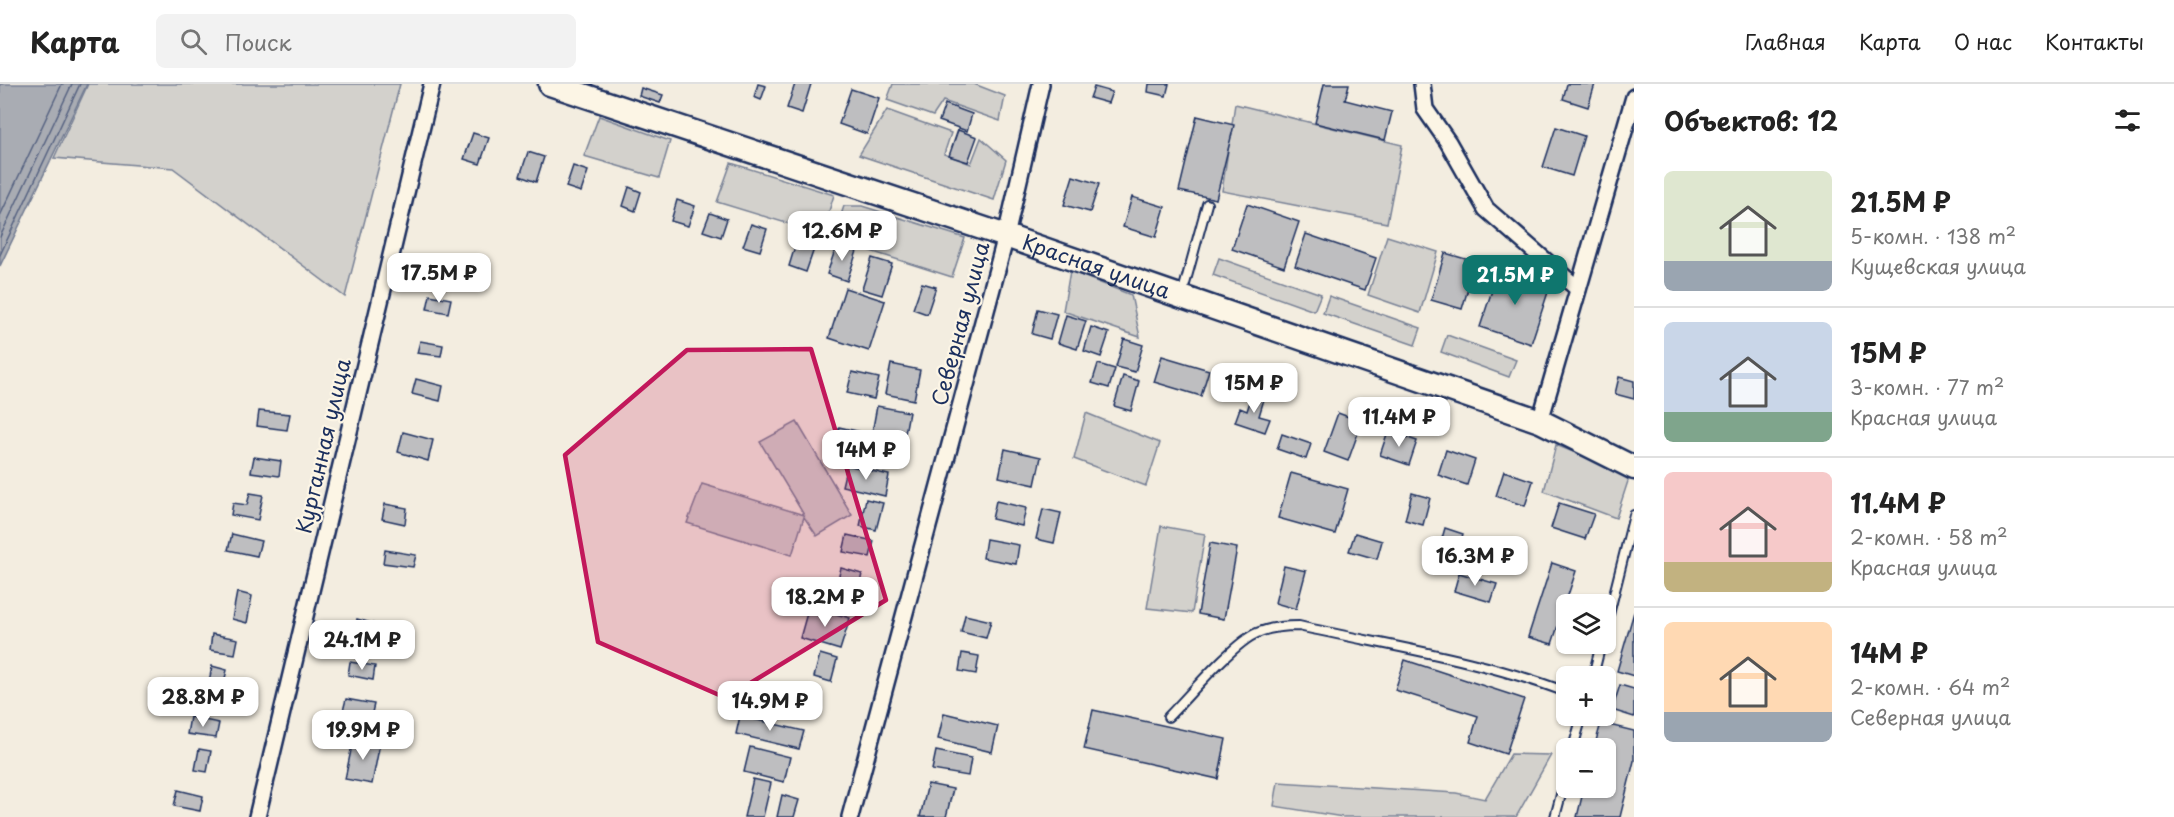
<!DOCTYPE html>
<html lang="ru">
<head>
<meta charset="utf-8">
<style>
	body { margin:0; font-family:"Playpen Sans",sans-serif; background:#f2f2f2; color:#222; height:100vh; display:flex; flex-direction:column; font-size:22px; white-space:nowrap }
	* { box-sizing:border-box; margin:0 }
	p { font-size:20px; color:#767676 }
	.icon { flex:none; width:33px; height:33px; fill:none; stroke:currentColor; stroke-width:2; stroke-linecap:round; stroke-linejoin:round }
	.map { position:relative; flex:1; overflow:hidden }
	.details { display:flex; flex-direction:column; background:#fff; width:540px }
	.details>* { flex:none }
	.controls { position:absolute; left:1556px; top:510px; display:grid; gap:12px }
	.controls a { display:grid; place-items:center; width:60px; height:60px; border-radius:9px; background:#fff; box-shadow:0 2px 4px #0004; font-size:30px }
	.price { position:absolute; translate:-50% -51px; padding:0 14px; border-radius:12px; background:#fff; color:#222; font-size:20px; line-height:39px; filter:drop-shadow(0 2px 3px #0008) }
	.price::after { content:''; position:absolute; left:50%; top:36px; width:18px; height:14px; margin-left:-9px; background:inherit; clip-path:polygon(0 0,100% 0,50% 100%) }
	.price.selected { background:#0f766e; color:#fff }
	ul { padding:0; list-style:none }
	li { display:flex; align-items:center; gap:18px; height:150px; padding:0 30px }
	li+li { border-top:2px solid #e0e0e0 }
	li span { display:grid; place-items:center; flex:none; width:168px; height:120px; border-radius:9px; color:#555 }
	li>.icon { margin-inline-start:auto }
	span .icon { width:72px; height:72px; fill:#fffc; stroke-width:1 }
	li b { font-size:26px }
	h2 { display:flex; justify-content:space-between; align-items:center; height:72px; padding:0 30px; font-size:26px }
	header { display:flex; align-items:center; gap:36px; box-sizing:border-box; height:84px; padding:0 30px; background:#fff; border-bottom:2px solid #e0e0e0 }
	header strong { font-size:28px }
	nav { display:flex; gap:33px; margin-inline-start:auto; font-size:21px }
	.search { width:420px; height:54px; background:#f2f2f2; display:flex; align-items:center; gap:15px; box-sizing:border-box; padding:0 21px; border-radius:9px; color:#767676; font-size:22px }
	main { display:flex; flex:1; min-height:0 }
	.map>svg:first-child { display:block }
</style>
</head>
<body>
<header>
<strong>Карта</strong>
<div class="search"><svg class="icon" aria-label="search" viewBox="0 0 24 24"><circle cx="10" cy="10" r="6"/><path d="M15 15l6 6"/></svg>Поиск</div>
<nav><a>Главная</a><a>Карта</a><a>О нас</a><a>Контакты</a></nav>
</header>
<main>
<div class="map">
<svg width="1634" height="733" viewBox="0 0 1634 733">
	<rect width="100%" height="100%" fill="#f3ede0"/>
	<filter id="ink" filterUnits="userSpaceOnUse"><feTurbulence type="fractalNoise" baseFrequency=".0167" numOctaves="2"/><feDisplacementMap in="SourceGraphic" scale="12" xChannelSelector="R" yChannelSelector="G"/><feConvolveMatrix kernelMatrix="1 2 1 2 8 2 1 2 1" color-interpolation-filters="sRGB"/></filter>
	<g filter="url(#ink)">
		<g fill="#d3d1cc" stroke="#778095" stroke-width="1.5">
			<polygon points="88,0 400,0 345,213 173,84 54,74"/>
			<polygon points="893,0 974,0 1005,12 1000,37 943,17 933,32 887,16"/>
			<polygon points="1235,20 1402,61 1387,139 1222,107"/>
			<polygon points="887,26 951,49 944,70 971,80 981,54 1006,76 994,116 859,71"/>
			<polygon points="599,32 670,57 659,94 584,72"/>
			<polygon points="731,79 834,111 822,150 717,118"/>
			<polygon points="844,122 862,122 965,154 952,193 833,155"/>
			<polygon points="1387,152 1438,168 1420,229 1368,211"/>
			<polygon points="1219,174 1321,210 1314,227 1213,191"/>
			<polygon points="1070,187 1131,211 1140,253 1063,227"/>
			<polygon points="1329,212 1421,244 1415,261 1323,229"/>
			<polygon points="1447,251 1516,276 1509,293 1441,268"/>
			<polygon points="1086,329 1160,359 1146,402 1074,375"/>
			<polygon points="797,338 852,431 817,452 804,433 792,471 687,439 702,400 804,431 760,358"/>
			<polygon points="1556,361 1630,391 1616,434 1544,407"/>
			<polygon points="1161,442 1205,450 1192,529 1147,524"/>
			<polygon points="1511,670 1551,671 1516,733 1343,733 1274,722 1278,698 1456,709 1485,715"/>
		</g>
		<polygon fill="#a9acb3" stroke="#707a91" stroke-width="1.5" points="0,0 87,0 0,182"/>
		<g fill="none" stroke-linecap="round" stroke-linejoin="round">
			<g stroke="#546180" stroke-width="1.5">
				<polyline points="0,132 62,0"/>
				<polyline points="0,153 72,0"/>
				<polyline points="0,171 80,0"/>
			</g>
		</g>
		<g fill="#bebec0" stroke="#1b2f5e" stroke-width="1.5">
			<polygon points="758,0 766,2 761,16 754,13"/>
			<polygon points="795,0 811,0 802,29 787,24"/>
			<polygon points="1149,0 1169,0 1166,12 1148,8"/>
			<polygon points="1324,0 1349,0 1345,16 1392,28 1385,56 1315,39"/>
			<polygon points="1567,0 1595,0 1588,23 1563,15"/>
			<polygon points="1094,3 1112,8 1108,19 1090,14"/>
			<polygon points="641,4 663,11 660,19 639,12"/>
			<polygon points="851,5 879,14 867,50 839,40"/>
			<polygon points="945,20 972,30 967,47 939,37"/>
			<polygon points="1197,32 1234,41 1216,115 1179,107"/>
			<polygon points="1556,43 1584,52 1572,92 1543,83"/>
			<polygon points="958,46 977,53 968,78 949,72"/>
			<polygon points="473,49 489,54 480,80 464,75"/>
			<polygon points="528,68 544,73 536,98 520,92"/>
			<polygon points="573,82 588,87 581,108 566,103"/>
			<polygon points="1073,92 1099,100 1090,128 1064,121"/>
			<polygon points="629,103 641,108 635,127 623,122"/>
			<polygon points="1132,113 1165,123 1156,153 1123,143"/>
			<polygon points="677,116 695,122 688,142 671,137"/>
			<polygon points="1247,120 1299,138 1284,183 1232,165"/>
			<polygon points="710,129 727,135 721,153 703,147"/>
			<polygon points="751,140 767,145 760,167 743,162"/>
			<polygon points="1306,150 1376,174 1365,206 1295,182"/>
			<polygon points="797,156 815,162 806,188 789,182"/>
			<polygon points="837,160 857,167 847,197 827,190"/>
			<polygon points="1445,169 1476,178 1462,225 1431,216"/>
			<polygon points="872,174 892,180 882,211 862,205"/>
			<polygon points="446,180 461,184 457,197 442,193"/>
			<polygon points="1499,185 1550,202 1531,260 1480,243"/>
			<polygon points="922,199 936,203 927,230 913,225"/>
			<polygon points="845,204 885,217 869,267 829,254"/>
			<polygon points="430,211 451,215 448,229 427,225"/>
			<polygon points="1038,225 1057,230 1050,255 1032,250"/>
			<polygon points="1066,231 1086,237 1077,265 1058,259"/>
			<polygon points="1091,243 1109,249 1101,273 1084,267"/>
			<polygon points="1124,255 1143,261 1135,288 1116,283"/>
			<polygon points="420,257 443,261 441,272 417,269"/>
			<polygon points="1162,272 1209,286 1201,312 1154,298"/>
			<polygon points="891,280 920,286 914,316 885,310"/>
			<polygon points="1098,280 1115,285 1109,304 1092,299"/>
			<polygon points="852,288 879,294 874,315 847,309"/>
			<polygon points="1123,292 1139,297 1131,327 1114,322"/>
			<polygon points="1619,293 1634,297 1634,315 1615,310"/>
			<polygon points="416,295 443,302 440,317 412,310"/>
			<polygon points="1253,308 1265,312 1259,332 1270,335 1265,348 1235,338 1240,324 1247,327"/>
			<polygon points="877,322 909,328 904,355 872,349"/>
			<polygon points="259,327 290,330 287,346 257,342"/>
			<polygon points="1338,329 1362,338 1348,377 1324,368"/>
			<polygon points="839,343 866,349 861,370 835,363"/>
			<polygon points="1388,347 1417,357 1409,381 1380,371"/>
			<polygon points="403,348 433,356 428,377 398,368"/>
			<polygon points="1282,350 1311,360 1306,375 1277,365"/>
			<polygon points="1005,365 1041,373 1035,401 999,393"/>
			<polygon points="1446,366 1475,376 1467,401 1438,391"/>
			<polygon points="254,373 281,377 279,392 251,388"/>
			<polygon points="847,381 889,391 885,412 842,402"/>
			<polygon points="1504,387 1533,397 1525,422 1496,412"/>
			<polygon points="1291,389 1348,405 1335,450 1278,434"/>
			<polygon points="250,409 263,411 258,436 231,431 233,419 247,421"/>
			<polygon points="1412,409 1430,414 1423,441 1405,436"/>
			<polygon points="866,415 883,419 876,446 860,442"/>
			<polygon points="996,417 1026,424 1022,442 992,435"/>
			<polygon points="1559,419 1594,430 1585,455 1551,444"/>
			<polygon points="385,420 407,424 405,440 382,435"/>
			<polygon points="1043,425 1061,429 1054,459 1036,455"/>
			<polygon points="1445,444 1463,450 1452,487 1434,482"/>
			<polygon points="1355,449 1382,457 1377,475 1349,467"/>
			<polygon points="232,450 261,457 257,472 228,466"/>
			<polygon points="847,451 874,457 870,473 843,468"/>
			<polygon points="986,455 1019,461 1016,480 983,474"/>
			<polygon points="1210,459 1237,464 1224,535 1198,530"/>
			<polygon points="385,466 416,471 413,483 383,479"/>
			<polygon points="1552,479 1576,487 1552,560 1528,553"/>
			<polygon points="1284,482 1306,487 1296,525 1275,519"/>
			<polygon points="841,484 862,490 857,511 835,506"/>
			<polygon points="1459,489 1497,500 1491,518 1454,507"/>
			<polygon points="237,508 252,512 247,539 232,535"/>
			<polygon points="809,522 850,534 840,566 800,554"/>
			<polygon points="1634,528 1634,592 1617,587"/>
			<polygon points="965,531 991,537 986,554 961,548"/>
			<polygon points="357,535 389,544 386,561 354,553"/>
			<polygon points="212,550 238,555 235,570 210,566"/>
			<polygon points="962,569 979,572 976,590 959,587"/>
			<polygon points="820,570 837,575 831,598 814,593"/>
			<polygon points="1405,576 1524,615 1506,670 1470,658 1478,632 1395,606"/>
			<polygon points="350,578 375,582 373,596 348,591"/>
			<polygon points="212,582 227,586 221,611 207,609"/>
			<polygon points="1620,601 1634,605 1634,633 1612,626"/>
			<polygon points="346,615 374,620 370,637 342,631"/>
			<polygon points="1093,626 1226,655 1218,695 1084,665"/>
			<polygon points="944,629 998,642 992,668 938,655"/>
			<polygon points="740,632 804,647 799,665 736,650"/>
			<polygon points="190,633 219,639 216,654 187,650"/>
			<polygon points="1601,639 1634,647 1634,677 1620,733 1577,733 1584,704 1605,704 1605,664 1594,664"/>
			<polygon points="354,652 380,659 372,700 345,695"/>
			<polygon points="750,663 790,673 784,698 744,688"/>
			<polygon points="199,665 211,667 207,688 195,686"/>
			<polygon points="936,667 971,674 968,692 932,686"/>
			<polygon points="753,695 771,699 763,733 744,733"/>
			<polygon points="928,700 953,705 946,733 920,733"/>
			<polygon points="178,706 203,712 200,727 174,722"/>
			<polygon points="782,711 799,716 794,733 777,733"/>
		</g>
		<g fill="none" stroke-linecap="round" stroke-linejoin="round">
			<g stroke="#1b2f5e" stroke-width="12">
				<g id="lane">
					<polyline points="1182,211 1207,120"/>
					<polyline points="1605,546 1634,431"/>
					<polyline points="1593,592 1601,560"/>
					<path d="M1168,633C1188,613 1233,559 1257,549C1270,543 1285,542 1299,542C1388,562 1480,575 1566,608"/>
					<polyline points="1573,664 1582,632"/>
					<polyline points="1555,733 1566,692"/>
				</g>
			</g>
			<g stroke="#1b2f5e" stroke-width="20">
				<g id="street">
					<polyline points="1422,0 1425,25 1448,58 1486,125 1578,205"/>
					<polyline points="1540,337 1634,13"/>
					<polyline points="257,733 432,0"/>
					<polyline points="850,733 1006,152 1041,0"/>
				</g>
			</g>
			<g stroke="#1b2f5e" stroke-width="27">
				<g id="secondary">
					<path id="s1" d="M550,0L1006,152L1540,337L1634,384"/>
				</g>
			</g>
			<use href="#lane" stroke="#fcf5e5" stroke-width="8"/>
			<use href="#street" stroke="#fcf5e5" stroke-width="15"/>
			<use href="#secondary" stroke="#fcf5e5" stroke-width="22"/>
		</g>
	</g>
	<path fill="#c2185b" fill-opacity="0.2" stroke="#c2185b" stroke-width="4.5" stroke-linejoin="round" d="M811,265L886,516L726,614L598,558L565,371L687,266Z"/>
	<g text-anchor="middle" stroke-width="4.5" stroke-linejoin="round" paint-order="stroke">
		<g font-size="21" fill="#1b2f5e" stroke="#fcf5e5">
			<text dy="7" stroke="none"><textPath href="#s1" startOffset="576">Красная улица</textPath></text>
			<text transform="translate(961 240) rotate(-75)" y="7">Северная улица</text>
			<text transform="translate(324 362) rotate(-77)" y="7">Курганная улица</text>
		</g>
	</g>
</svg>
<div class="controls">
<a><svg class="icon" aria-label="layers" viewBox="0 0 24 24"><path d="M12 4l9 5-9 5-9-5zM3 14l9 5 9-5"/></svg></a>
<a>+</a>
<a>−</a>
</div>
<b class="price" style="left:842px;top:178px">12.6M ₽</b>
<b class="price" style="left:439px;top:220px">17.5M ₽</b>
<b class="price selected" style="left:1515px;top:222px">21.5M ₽</b>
<b class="price" style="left:1254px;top:330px">15M ₽</b>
<b class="price" style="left:1399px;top:364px">11.4M ₽</b>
<b class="price" style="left:866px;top:397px">14M ₽</b>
<b class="price" style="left:1475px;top:503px">16.3M ₽</b>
<b class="price" style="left:825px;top:544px">18.2M ₽</b>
<b class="price" style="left:362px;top:587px">24.1M ₽</b>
<b class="price" style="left:203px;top:644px">28.8M ₽</b>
<b class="price" style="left:770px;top:648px">14.9M ₽</b>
<b class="price" style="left:363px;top:677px">19.9M ₽</b>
</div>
<section class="details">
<h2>Объектов: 12<svg class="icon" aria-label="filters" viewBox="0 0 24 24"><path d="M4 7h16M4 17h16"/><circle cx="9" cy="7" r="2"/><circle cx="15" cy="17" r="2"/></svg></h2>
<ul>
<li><span style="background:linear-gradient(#dfe7d0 75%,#9aa5b1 0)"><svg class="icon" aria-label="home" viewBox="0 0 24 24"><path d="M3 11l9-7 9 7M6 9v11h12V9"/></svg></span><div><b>21.5M ₽</b><p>5-комн. · 138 m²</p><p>Кущевская улица</p></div></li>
<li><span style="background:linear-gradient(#c9d6e8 75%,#7fa58c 0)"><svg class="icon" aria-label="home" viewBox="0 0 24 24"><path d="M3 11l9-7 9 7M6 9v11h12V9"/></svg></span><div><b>15M ₽</b><p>3-комн. · 77 m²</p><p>Красная улица</p></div></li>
<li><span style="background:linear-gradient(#f6c9c9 75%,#c2b280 0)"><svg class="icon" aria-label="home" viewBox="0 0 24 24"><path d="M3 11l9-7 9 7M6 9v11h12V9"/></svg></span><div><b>11.4M ₽</b><p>2-комн. · 58 m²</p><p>Красная улица</p></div></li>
<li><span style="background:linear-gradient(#ffd9b3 75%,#9aa5b1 0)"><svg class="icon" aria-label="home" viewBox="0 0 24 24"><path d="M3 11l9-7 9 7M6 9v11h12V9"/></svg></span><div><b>14M ₽</b><p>2-комн. · 64 m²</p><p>Северная улица</p></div></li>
</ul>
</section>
</main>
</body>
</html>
